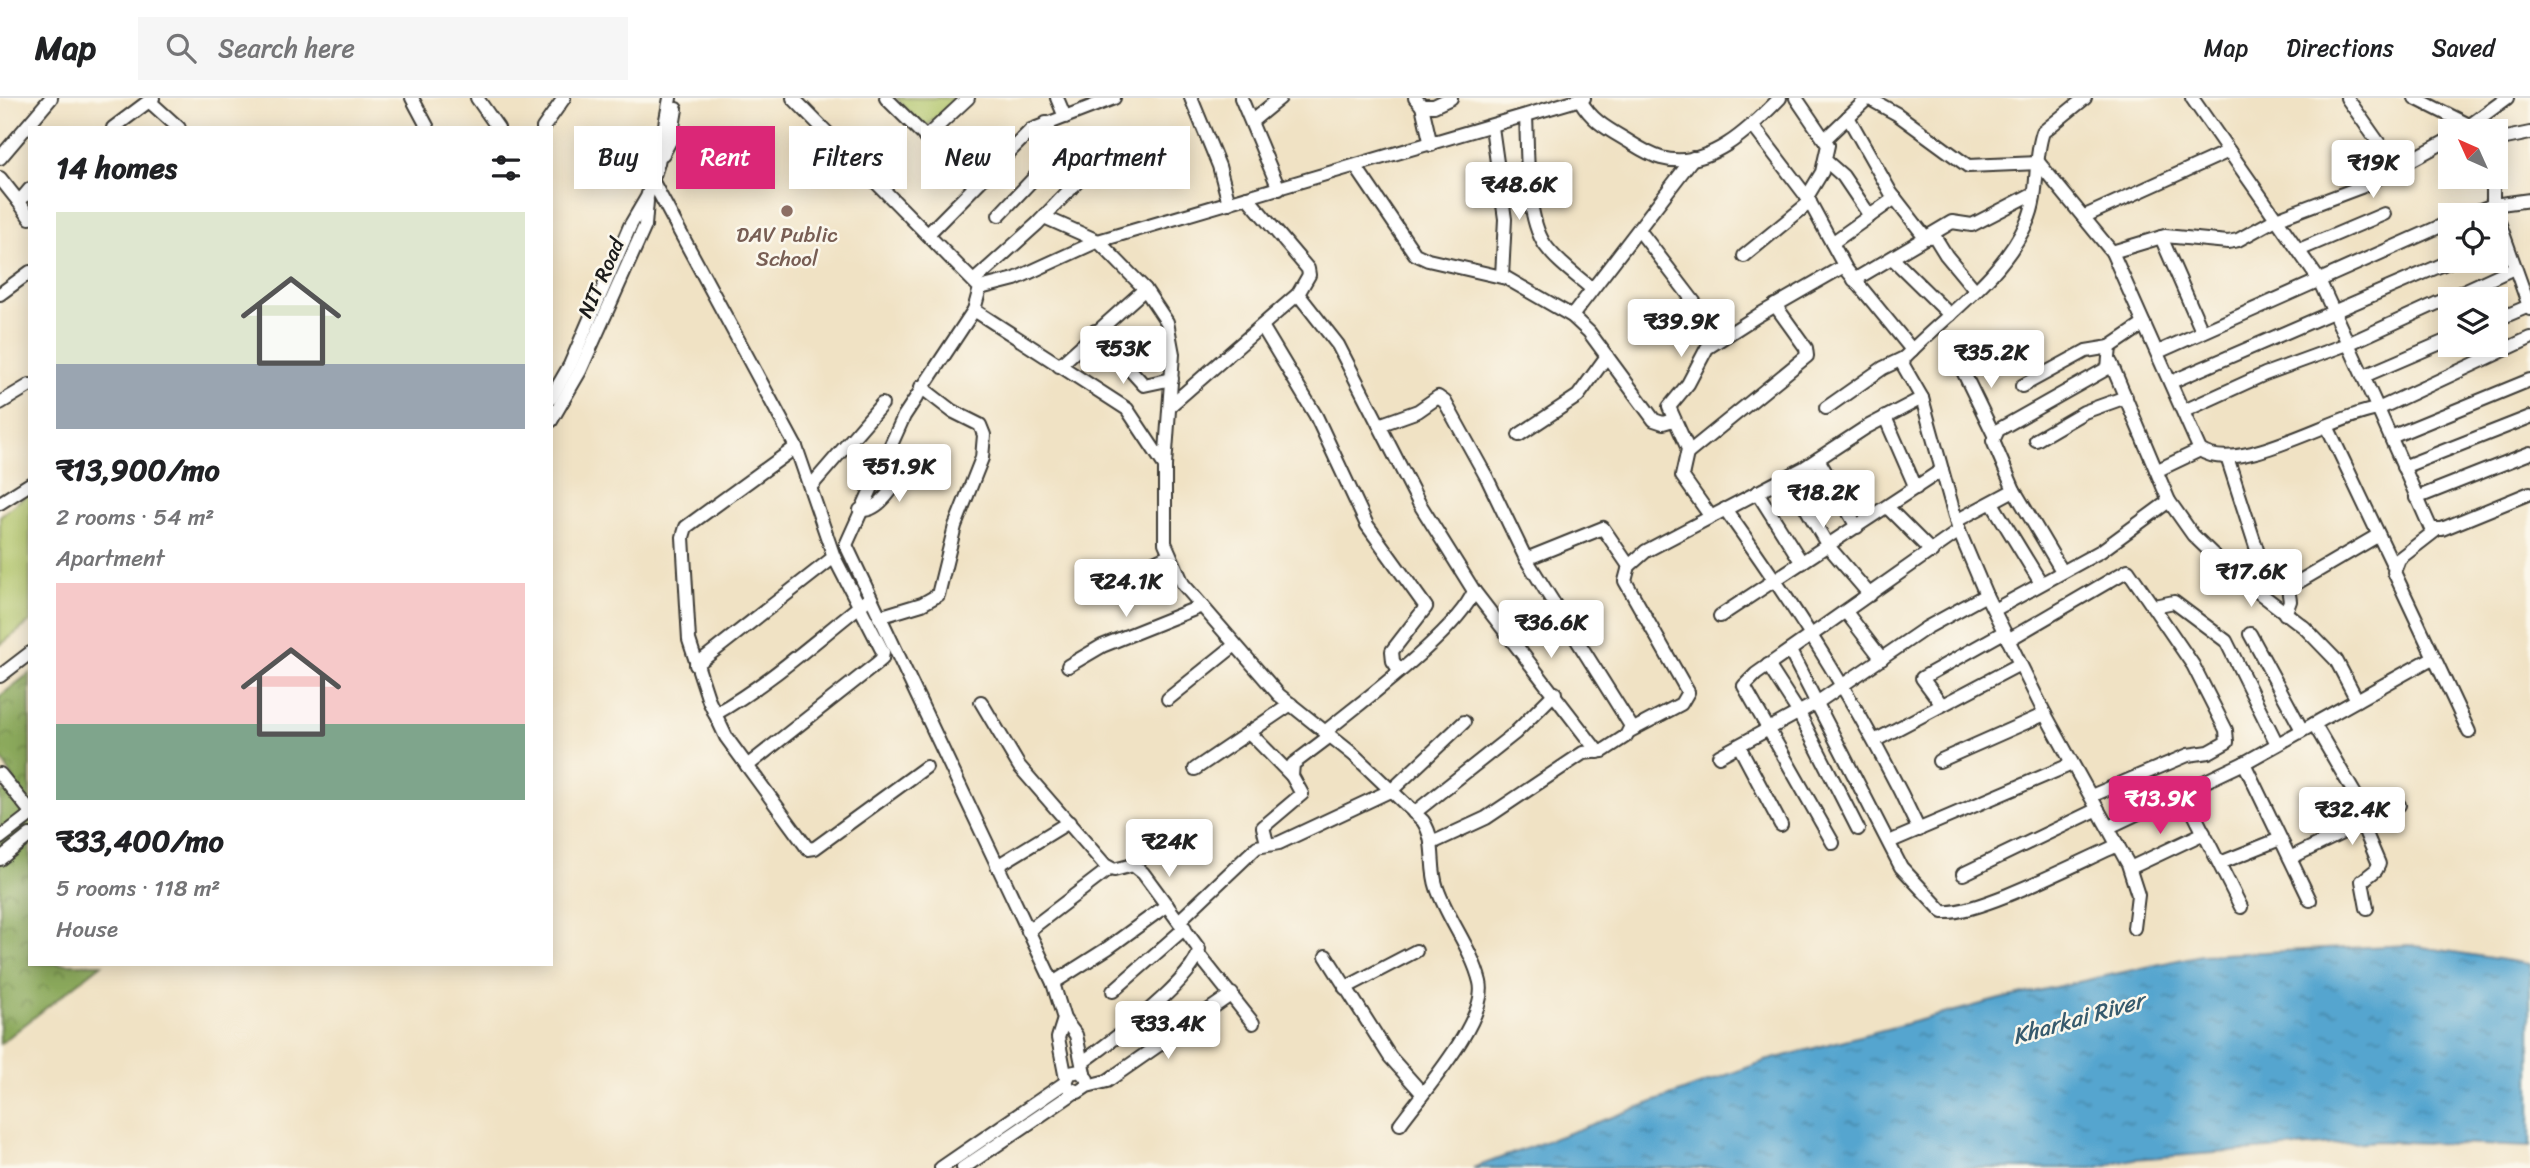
<!DOCTYPE html>
<html lang="en">
<head>
<meta charset="utf-8">
<style>
	body { margin:0; font-family:Sriracha,sans-serif; background:#f6f6f6; color:#202124; height:100vh; display:flex; flex-direction:column; font-size:26px; white-space:nowrap }
	* { box-sizing:border-box; margin:0 }
	p { font-size:23px; color:#757577 }
	.icon { flex:none; width:38px; height:38px; fill:none; stroke:currentColor; stroke-width:2; stroke-linecap:round; stroke-linejoin:round }
	.map { position:relative; flex:1; overflow:hidden }
	.drawer { position:absolute; left:28px; top:28px; width:525px; height:840px; display:flex; flex-direction:column; background:#fff; border-radius:0px; box-shadow:0 4px 18px #0003 }
	.drawer>* { flex:none }
	.banner { position:absolute; left:574px; top:28px; width:665px; height:63px; display:flex; gap:14px }
	.needle { width:46px; rotate:315deg }
	.fabs { position:absolute; left:2438px; top:21px; display:grid; gap:14px }
	.fabs a { display:grid; place-items:center; width:70px; height:70px; border-radius:0px; background:#fff; box-shadow:0 4px 18px #0003; font-size:35px }
	.price { position:absolute; translate:-50% -60px; padding:0 16px; border-radius:7px; background:#fff; color:#222; font-size:23px; line-height:46px; filter:drop-shadow(0 2px 4px #0008) }
	.price::after { content:''; position:absolute; left:50%; top:42px; width:21px; height:16px; margin-left:-10px; background:inherit; clip-path:polygon(0 0,100% 0,50% 100%) }
	.price.current { background:#db2777; color:#fff }
	ul { padding:0; list-style:none }
	li { display:grid; align-content:center; gap:14px; height:371px; padding:0 28px }
	li span { display:grid; place-items:center; height:217px; border-radius:0px; color:#555 }
	li>.icon { margin-inline-start:auto }
	span .icon { width:126px; height:126px; fill:#fffc; stroke-width:1 }
	li b { font-size:30px }
	h2 { display:flex; justify-content:space-between; align-items:center; height:84px; padding:0 28px; font-size:30px }
	.chip { padding:0 24px; border-radius:0px; background:#fff; box-shadow:0 4px 18px #0003; font-size:24px; line-height:63px }
	.chip.current { background:#db2777; color:#fff }
	header { display:flex; align-items:center; gap:42px; box-sizing:border-box; height:98px; padding:0 35px; background:#fff; border-bottom:2px solid #e0e0e0 }
	header strong { font-size:33px }
	nav { display:flex; gap:38px; margin-inline-start:auto; font-size:24px }
	.search { width:490px; height:63px; background:#f6f6f6; display:flex; align-items:center; gap:18px; box-sizing:border-box; padding:0 24px; border-radius:0px; color:#757577; font-size:26px }
	.map>svg:first-child { display:block }
</style>
</head>
<body>
<header>
<strong>Map</strong>
<div class="search"><svg class="icon" aria-label="search" viewBox="0 0 24 24"><circle cx="10" cy="10" r="6"/><path d="M15 15l6 6"/></svg>Search here</div>
<nav><a>Map</a><a>Directions</a><a>Saved</a></nav>
</header>
<div class="map">
<svg width="2530" height="1070" viewBox="0 0 2530 1070">
	<defs>
		<pattern id="forest-crowns" width="20" height="18" patternUnits="userSpaceOnUse" patternTransform="scale(1.75)"><rect width="20" height="18" fill="#8ba95b"/><path d="M2 6a3 3 0 1 1 6 0M12 15a3 3 0 1 1 6 0" fill="none" stroke="#71894a"/></pattern>
		<pattern id="water-ripples" width="26" height="14" patternUnits="userSpaceOnUse" patternTransform="scale(1.75)"><rect width="26" height="14" fill="#55a5cf"/><path d="M2 4q2-2 4 0t4 0M15 11q2-2 4 0t4 0" fill="none" stroke="#4686a7"/></pattern>
	</defs>
	<rect width="100%" height="100%" fill="#fbf7ec"/>
	<filter id="ink" filterUnits="userSpaceOnUse"><feTurbulence type="fractalNoise" baseFrequency=".0143" numOctaves="2"/><feDisplacementMap in="SourceGraphic" scale="14" xChannelSelector="R" yChannelSelector="G"/><feConvolveMatrix kernelMatrix="1 2 1 2 8 2 1 2 1" color-interpolation-filters="sRGB"/></filter>
	<filter id="wash" filterUnits="userSpaceOnUse"><feTurbulence type="fractalNoise" baseFrequency=".00686" numOctaves="4" result="noise"/><feDisplacementMap in="SourceGraphic" scale="28" xChannelSelector="R" yChannelSelector="G"/><feGaussianBlur stdDeviation="1.57" result="paint"/><feColorMatrix in="noise" values="0 0 0 0 0 0 0 0 0 0 0 0 0 0 0 0 0 1.4 0 .05"/><feComposite in="paint" operator="in"/></filter>
	<g filter="url(#wash)">
		<rect width="100%" height="100%" fill="#f0e2c4"/>
		<polygon fill="url(#forest-crowns)" stroke="#54623c" stroke-width="2" points="30,575 30,866 102,866 0,946 0,697 15,683 0,658 0,598"/>
		<g fill="#afc366" stroke="#667041" stroke-width="2">
			<polygon points="896,0 957,0 925,30"/>
			<polygon points="30,394 30,524 0,547 0,418"/>
		</g>
		<polygon fill="url(#water-ripples)" stroke="#386076" stroke-width="2" points="2409,847 2530,866 2530,1049 2378,1043 2134,1061 2093,1070 1473,1070 1765,963 2000,901 2201,857"/>
	</g>
	<g filter="url(#ink)">
		<g fill="none" stroke-linecap="round" stroke-linejoin="round">
			<g stroke="#3c3a35" stroke-width="16">
				<g id="minor">
					<polyline points="412,0 428,30"/>
					<polyline points="477,0 498,30"/>
					<polyline points="793,0 980,190 974,212 904,318 846,447 1053,885 1064,921 1076,937 1084,975"/>
					<polyline points="886,0 975,88"/>
					<polyline points="1057,0 1065,19"/>
					<polyline points="1191,0 1219,68 1229,105"/>
					<polyline points="1241,0 1279,91"/>
					<polyline points="1415,0 1422,8 1434,8 1451,0"/>
					<polyline points="1796,0 1828,47 1822,74 1807,99"/>
					<path d="M1868,0L1897,16L1968,68L2039,65L2112,154L2200,352C2238,379 2334,317 2378,311L2431,431H2442L2530,395"/>
					<path d="M2085,0L2043,34C2033,63 2040,96 2027,124C2002,180 1945,217 1904,260L1903,267L1922,300L1959,433L1986,497L2045,616L2128,766L2138,797L2134,830"/>
					<polyline points="2192,0 2319,182 2378,311 2530,240"/>
					<polyline points="2347,0 2397,71"/>
					<polyline points="2415,0 2481,33"/>
					<path d="M1580,2C1591,21 1604,29 1623,40C1635,47 1647,56 1661,60C1708,73 1751,30 1780,0"/>
					<polyline points="149,3 179,30"/>
					<polyline points="1422,8 1431,47"/>
					<path d="M1526,19C1528,54 1525,118 1545,147C1557,164 1576,177 1592,191"/>
					<polyline points="1848,19 1891,95 1926,140"/>
					<polyline points="1252,23 1280,0"/>
					<polyline points="1753,28 1807,99 1846,171 1912,252"/>
					<polyline points="1492,29 1505,121 1502,178"/>
					<polyline points="113,30 153,0"/>
					<polyline points="543,30 564,0"/>
					<polyline points="2462,33 2507,0"/>
					<polyline points="925,40 968,0"/>
					<polyline points="1826,40 1868,0"/>
					<polyline points="2496,42 2530,35"/>
					<polyline points="663,56 671,41 676,11"/>
					<polyline points="0,60 51,0"/>
					<polyline points="1826,63 1843,78 1870,118"/>
					<polyline points="1356,69 1415,156 1428,162 1506,180 1572,218 1589,234 1654,322 1663,325 1673,322"/>
					<polyline points="2493,79 2493,107 2530,211"/>
					<polyline points="0,80 19,104"/>
					<polyline points="652,82 796,349 834,459 883,554 882,561 875,567 747,668"/>
					<polyline points="30,91 19,104 30,120"/>
					<polyline points="999,117 1053,60 1057,48 1046,25"/>
					<polyline points="2468,117 2493,107 2530,102"/>
					<polyline points="2085,118 2229,53"/>
					<path d="M1044,119L1098,143L1145,191L1167,224L1173,256L1165,368V445L1183,486L1279,597L1354,657L1423,723C1437,744 1429,768 1437,790C1448,822 1472,851 1480,884C1489,921 1422,995 1400,1026"/>
					<polyline points="1639,132 1698,209"/>
					<polyline points="929,135 1031,32 1114,0"/>
					<polyline points="1933,136 1946,157 1975,192"/>
					<polyline points="2161,139 2202,233"/>
					<polyline points="1832,145 1895,100"/>
					<polyline points="2299,152 2384,116"/>
					<polyline points="2112,154 2165,138 2228,144 2238,142 2276,121 2361,89 2450,41"/>
					<polyline points="1744,158 1810,104"/>
					<polyline points="1892,160 1950,217"/>
					<polyline points="975,182 1037,126 1102,58"/>
					<polyline points="1854,182 1952,124 1972,127 2034,95"/>
					<polyline points="980,190 1015,181 1098,143 1584,0"/>
					<polyline points="0,196 30,174"/>
					<path d="M1298,196L1338,247L1419,405L1474,493C1458,533 1361,604 1325,634"/>
					<polyline points="974,212 1127,311 1165,368"/>
					<polyline points="1572,218 1693,60"/>
					<polyline points="2496,222 2529,208"/>
					<polyline points="1262,228 1316,318 1367,427 1426,509 1392,553 1393,563 1399,572"/>
					<polyline points="1095,233 1144,287 1172,281"/>
					<polyline points="2158,254 2450,124"/>
					<polyline points="1958,263 1994,337"/>
					<polyline points="1059,268 1145,191"/>
					<polyline points="2364,278 2450,241"/>
					<polyline points="2171,284 2451,163"/>
					<polyline points="2022,288 2086,253 2110,249"/>
					<polyline points="551,300 570,267 630,128 647,99 658,65 670,0"/>
					<polyline points="0,305 30,287"/>
					<polyline points="1171,307 1298,196 1309,177 1308,171 1247,99"/>
					<polyline points="1826,310 1883,270 1904,260"/>
					<polyline points="2184,313 2265,276 2350,245 2514,170"/>
					<polyline points="1885,319 1916,390"/>
					<polyline points="551,323 580,273 645,128 647,103"/>
					<polyline points="1379,327 1418,313 1438,299 1445,304 1487,380 1526,461 1631,628 1626,638 1603,653 1583,655 1486,720 1432,745"/>
					<polyline points="2327,328 2394,469"/>
					<polyline points="1519,337 1578,298 1607,258"/>
					<polyline points="2391,339 2530,282"/>
					<polyline points="2036,342 2084,314 2126,299"/>
					<polyline points="796,349 686,429 683,439 689,542 709,603 726,639 808,751 815,750 926,669"/>
					<polyline points="1688,355 1807,258 1806,250 1775,207"/>
					<polyline points="2227,359 2258,455 2288,490 2290,503 2285,516"/>
					<polyline points="1818,361 1857,429"/>
					<polyline points="2403,369 2530,319"/>
					<polyline points="2158,372 2200,352"/>
					<polyline points="1788,379 1828,448 1870,497"/>
					<polyline points="812,387 882,306"/>
					<polyline points="2014,392 2062,473"/>
					<polyline points="1757,394 1802,465"/>
					<polyline points="2416,400 2530,355"/>
					<polyline points="2169,403 2193,437 2228,471 2304,529 2336,562 2357,602"/>
					<polyline points="0,405 30,386"/>
					<polyline points="1992,405 2041,485"/>
					<polyline points="1887,409 1932,454"/>
					<path d="M1725,411C1799,514 1865,617 1919,732"/>
					<path d="M860,412C884,415 902,373 914,355"/>
					<polyline points="1711,419 1682,378 1688,351 1669,309 1688,286 1707,250 1757,218 1844,168"/>
					<polyline points="1956,423 2014,392 1993,343 1998,332 2108,270 2110,249 2144,226"/>
					<polyline points="2435,433 2399,461 2394,474 2469,634"/>
					<polyline points="1526,461 1603,430 1629,468"/>
					<polyline points="2288,490 2377,438"/>
					<polyline points="1474,493 1598,654"/>
					<polyline points="1087,495 1169,457"/>
					<polyline points="2154,508 2174,504 2226,543 2277,646"/>
					<polyline points="1994,512 2101,453 2169,403 2111,265"/>
					<polyline points="1846,514 1882,561"/>
					<polyline points="1720,518 1942,372"/>
					<polyline points="879,519 922,506 938,497 955,428 982,360 984,337 980,327 952,313 921,289"/>
					<polyline points="2250,536 2302,632"/>
					<polyline points="2008,542 2128,472 2193,567 2226,632 2227,644 2209,654 2188,657 2091,698"/>
					<path d="M1790,553L1901,769L1943,814C1978,817 2081,763 2118,747"/>
					<polyline points="696,567 834,459"/>
					<polyline points="1768,567 1799,615 1858,731"/>
					<polyline points="1068,568 1102,548 1202,508"/>
					<polyline points="0,578 30,555"/>
					<polyline points="1168,601 1235,547"/>
					<path d="M981,604L1019,668L1105,767L1114,772L1133,767L1143,775L1199,851C1198,879 1108,946 1083,964"/>
					<polyline points="1942,607 1922,580 2004,534"/>
					<path d="M715,616C770,585 816,542 866,503"/>
					<polyline points="2314,626 2370,722"/>
					<polyline points="1630,633 1681,606 1688,594 1625,483 1629,468 1646,453 1804,370 1865,330 1922,300"/>
					<polyline points="1249,634 1292,678"/>
					<polyline points="1876,642 2020,566"/>
					<polyline points="1739,648 1781,727"/>
					<polyline points="1719,658 1818,604 1926,530 1986,497"/>
					<polyline points="1939,663 2045,616"/>
					<polyline points="2244,665 2310,802"/>
					<polyline points="1195,671 1291,606"/>
					<polyline points="0,676 30,713"/>
					<polyline points="2183,694 2241,809"/>
					<polyline points="1414,715 1515,635 1555,595"/>
					<polyline points="2362,726 2379,766 2376,772 2362,783 2367,810"/>
					<polyline points="2109,729 2244,665 2434,559"/>
					<polyline points="0,740 30,717"/>
					<polyline points="1889,744 2072,666"/>
					<polyline points="1267,745 1263,729 1302,696 1292,678 1293,666 1330,638"/>
					<polyline points="1833,745 1744,588 1756,576 1959,433"/>
					<polyline points="2290,760 2399,707"/>
					<polyline points="0,761 30,737"/>
					<polyline points="2220,765 2280,741"/>
					<polyline points="997,768 1069,724"/>
					<polyline points="2130,770 2204,735"/>
					<polyline points="1963,776 2098,711"/>
					<polyline points="1179,823 1257,749 1279,745 1392,692 1464,624"/>
					<polyline points="1028,833 1109,771"/>
					<polyline points="1199,857 1253,925"/>
					<polyline points="1326,858 1390,959 1422,995"/>
					<polyline points="1053,885 1108,850 1167,807"/>
					<polyline points="1345,890 1416,853"/>
					<polyline points="1113,893 1185,830"/>
					<polyline points="1064,921 1058,940 1066,981"/>
					<polyline points="1066,984 1069,990 1078,994 1087,988 1107,983 1232,896"/>
					<polyline points="941,1070 1066,984 1070,975 1080,973 1087,981"/>
					<polyline points="963,1070 1075,994"/>
				</g>
			</g>
			<use href="#minor" stroke="#fff" stroke-width="12"/>
		</g>
	</g>
	<circle fill="#8d6e63" stroke="#fbf7ec" stroke-width="2.5" cx="787" cy="113" r="7"/>
	<g text-anchor="middle" stroke-width="5" stroke-linejoin="round" paint-order="stroke">
		<g font-size="21" fill="#785e54" stroke="#fbf7ec">
			<text x="787" y="144">DAV Public<tspan x="787" dy="24">School</tspan></text>
		</g>
		<g font-size="21" fill="#1c1c1c" stroke="#fbf7ec">
			<text transform="translate(601 180) rotate(-66)" y="7">NIT Road</text>
		</g>
		<g font-size="23" font-style="italic" fill="#365a6d" stroke="#fbf7ec">
			<text transform="translate(2078 920) rotate(-16)" y="8">Kharkai River</text>
		</g>
	</g>
</svg>
<div class="fabs">
<a><svg class="needle" viewBox="-14 -14 28 28"><path d="M0-13l5 13h-10z" fill="#e53935"/><path d="M0 13l5-13h-10z" fill="#757577"/></svg></a>
<a><svg class="icon" aria-label="locate" viewBox="0 0 24 24"><circle cx="12" cy="12" r="6"/><path d="M12 2v4M12 18v4M2 12h4M18 12h4"/></svg></a>
<a><svg class="icon" aria-label="layers" viewBox="0 0 24 24"><path d="M12 4l9 5-9 5-9-5zM3 14l9 5 9-5"/></svg></a>
</div>
<b class="price" style="left:2373px;top:102px">₹19K</b>
<b class="price" style="left:1519px;top:124px">₹48.6K</b>
<b class="price" style="left:1681px;top:261px">₹39.9K</b>
<b class="price" style="left:1123px;top:288px">₹53K</b>
<b class="price" style="left:1991px;top:292px">₹35.2K</b>
<b class="price" style="left:899px;top:406px">₹51.9K</b>
<b class="price" style="left:1823px;top:432px">₹18.2K</b>
<b class="price" style="left:2251px;top:511px">₹17.6K</b>
<b class="price" style="left:1126px;top:521px">₹24.1K</b>
<b class="price" style="left:1551px;top:562px">₹36.6K</b>
<b class="price current" style="left:2160px;top:738px">₹13.9K</b>
<b class="price" style="left:2352px;top:749px">₹32.4K</b>
<b class="price" style="left:1169px;top:781px">₹24K</b>
<b class="price" style="left:1168px;top:963px">₹33.4K</b>
<div class="banner">
<a class="chip">Buy</a>
<a class="chip current">Rent</a>
<a class="chip">Filters</a>
<a class="chip">New</a>
<a class="chip">Apartment</a>
</div>
<section class="drawer">
<h2>14 homes<svg class="icon" aria-label="filters" viewBox="0 0 24 24"><path d="M4 7h16M4 17h16"/><circle cx="9" cy="7" r="2"/><circle cx="15" cy="17" r="2"/></svg></h2>
<ul>
<li><span style="background:linear-gradient(#dfe7d0 70%,#9aa5b1 0)"><svg class="icon" aria-label="home" viewBox="0 0 24 24"><path d="M3 11l9-7 9 7M6 9v11h12V9"/></svg></span><div><b>₹13,900/mo</b><p>2 rooms · 54 m²</p><p>Apartment</p></div></li>
<li><span style="background:linear-gradient(#f6c9c9 65%,#7fa58c 0)"><svg class="icon" aria-label="home" viewBox="0 0 24 24"><path d="M3 11l9-7 9 7M6 9v11h12V9"/></svg></span><div><b>₹33,400/mo</b><p>5 rooms · 118 m²</p><p>House</p></div></li>
</ul>
</section>
</div>
</body>
</html>
